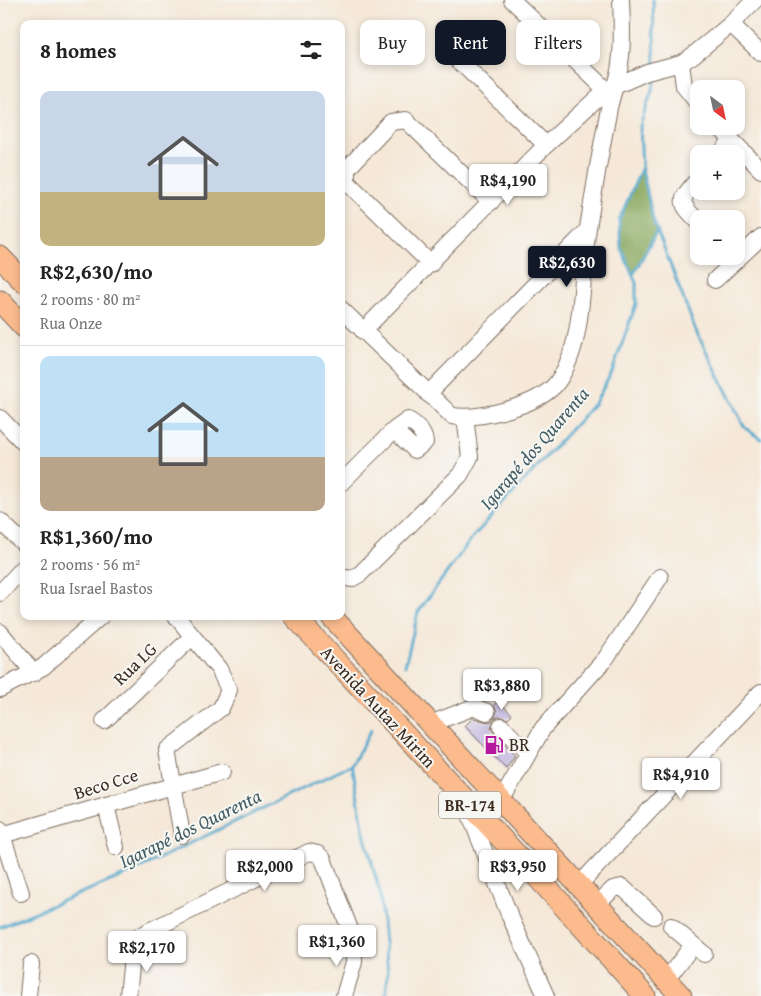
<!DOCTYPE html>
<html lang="en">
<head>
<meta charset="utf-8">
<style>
	body { margin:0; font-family:"Gentium Book Plus",serif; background:#f2f2f2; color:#222; height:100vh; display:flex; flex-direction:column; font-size:19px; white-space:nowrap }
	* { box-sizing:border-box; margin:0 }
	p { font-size:16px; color:#767676 }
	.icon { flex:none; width:28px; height:28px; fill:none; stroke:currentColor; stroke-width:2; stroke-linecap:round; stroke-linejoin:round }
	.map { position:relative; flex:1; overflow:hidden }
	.sheet { position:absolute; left:20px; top:20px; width:325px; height:600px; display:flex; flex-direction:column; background:#fff; border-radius:10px; box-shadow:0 2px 8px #0003 }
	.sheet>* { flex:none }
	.banner { position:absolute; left:360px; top:20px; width:325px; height:45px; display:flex; gap:10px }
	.needle { width:32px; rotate:147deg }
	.controls { position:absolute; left:690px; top:80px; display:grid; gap:10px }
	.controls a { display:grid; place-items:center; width:55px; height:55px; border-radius:10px; background:#fff; box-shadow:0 2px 8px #0003; font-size:25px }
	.price { position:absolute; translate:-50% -42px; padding:0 11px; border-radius:5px; background:#fff; color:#222; font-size:16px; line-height:32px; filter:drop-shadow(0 1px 2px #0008) }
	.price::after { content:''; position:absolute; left:50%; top:30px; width:15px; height:11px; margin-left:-8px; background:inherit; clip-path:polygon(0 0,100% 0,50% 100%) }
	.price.on { background:#111827; color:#fff }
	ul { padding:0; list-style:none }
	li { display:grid; align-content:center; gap:10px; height:265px; padding:0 20px }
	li+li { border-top:1px solid #e0e0e0 }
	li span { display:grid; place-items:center; height:155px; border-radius:10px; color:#555 }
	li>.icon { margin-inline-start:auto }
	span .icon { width:90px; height:90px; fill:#fffc; stroke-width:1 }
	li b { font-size:21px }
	h2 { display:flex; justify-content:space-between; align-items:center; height:60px; padding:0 20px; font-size:21px }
	.pill { padding:0 18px; border-radius:10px; background:#fff; box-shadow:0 2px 8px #0003; font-size:18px; line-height:45px }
	.pill.on { background:#111827; color:#fff }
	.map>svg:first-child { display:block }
</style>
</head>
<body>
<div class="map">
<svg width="761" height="996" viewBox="0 0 761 996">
	<rect width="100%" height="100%" fill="#f6f6f2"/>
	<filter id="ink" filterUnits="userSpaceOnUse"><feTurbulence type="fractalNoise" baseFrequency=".02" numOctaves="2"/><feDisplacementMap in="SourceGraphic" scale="10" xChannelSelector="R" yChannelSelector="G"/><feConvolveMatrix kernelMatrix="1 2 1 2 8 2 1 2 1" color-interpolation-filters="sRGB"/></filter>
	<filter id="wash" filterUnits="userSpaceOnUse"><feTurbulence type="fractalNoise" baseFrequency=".0096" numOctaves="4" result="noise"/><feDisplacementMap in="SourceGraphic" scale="20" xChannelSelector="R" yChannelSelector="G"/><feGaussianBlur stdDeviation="1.12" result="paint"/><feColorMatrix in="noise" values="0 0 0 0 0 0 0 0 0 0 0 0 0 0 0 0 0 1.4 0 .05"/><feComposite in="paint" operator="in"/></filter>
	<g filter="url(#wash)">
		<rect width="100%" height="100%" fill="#f5e8d8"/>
		<polygon fill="#84a559" stroke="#60683c" points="642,167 653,220 657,231 633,276 621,248 619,220"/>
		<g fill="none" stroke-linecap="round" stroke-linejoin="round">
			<g stroke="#4fa7cc" stroke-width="3">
				<polyline points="653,0 655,64"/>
				<polyline points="642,168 653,220 696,331 745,428 761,439"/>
				<polyline points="633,275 657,231"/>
				<polyline points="405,666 418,612 472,538 595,403 612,372 636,304 636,283 621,248 619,220 642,167 640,126 652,91 654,75"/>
				<polyline points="352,765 364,833 380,893 388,972 386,996"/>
				<polyline points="0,927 127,874 352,765 371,730"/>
			</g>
		</g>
		<g id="blocks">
			<g fill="#bdb2de">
				<polygon points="499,701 512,715 508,719 499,716 494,719 497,711 494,705"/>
				<polygon points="473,718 488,722 494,720 491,728 494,733 515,756 506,769 465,726"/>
			</g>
		</g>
	</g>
	<g filter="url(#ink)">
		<use href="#blocks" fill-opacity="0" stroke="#7c6c5f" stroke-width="1"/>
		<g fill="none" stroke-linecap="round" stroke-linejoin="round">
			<g stroke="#7c6c5f" stroke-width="18">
				<g id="minor">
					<polyline points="512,0 606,90"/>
					<polyline points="731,24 761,53"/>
					<polyline points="458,60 546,145"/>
					<polyline points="681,63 684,86 699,105"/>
					<polyline points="718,126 761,170"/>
					<polyline points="720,154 731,141"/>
					<path d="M699,178C680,200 677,201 699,222"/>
					<polyline points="431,264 347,182 347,169 391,122 406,120 491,202"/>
					<polyline points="715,280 761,237"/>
					<path d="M341,309L452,416C479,420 536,406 555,385C565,373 571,356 575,341C584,304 582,265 588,228C594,188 601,148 609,108C612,94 618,79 620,64C623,43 622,22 621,0"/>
					<polyline points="363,331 546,145 606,90 647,72 681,63 692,56 731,24 755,0"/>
					<polyline points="428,394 587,231"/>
					<polyline points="0,418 24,443"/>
					<path d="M341,483L394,430L408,420C416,424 424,433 425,442L415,450L394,430"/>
					<polyline points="0,521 24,544"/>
					<polyline points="341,577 351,579 360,574 460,475 470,457 465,417"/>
					<polyline points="0,593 24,567"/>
					<polyline points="176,616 219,669 229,690 221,708 167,750 182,835"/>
					<polyline points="0,632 34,673"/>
					<polyline points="0,689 43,667 101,616"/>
					<polyline points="104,721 192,637"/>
					<polyline points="430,724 474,707 487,712"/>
					<polyline points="501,726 528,753"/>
					<polyline points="501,801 543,728 606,658 660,577"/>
					<polyline points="106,805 116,847"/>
					<polyline points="467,807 509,914 546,996"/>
					<polyline points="0,829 21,893"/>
					<polyline points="2,835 222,772"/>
					<polyline points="578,886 761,692"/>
					<polyline points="596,905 613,889 622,887 654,916"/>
					<polyline points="671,926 704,954"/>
					<polyline points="666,980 693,945"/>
					<polyline points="28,996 31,964"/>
					<polyline points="128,996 133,948 141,935 309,852 318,854 323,859 354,940 354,962 344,996"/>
				</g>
			</g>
			<g stroke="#7c6c5f" stroke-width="23">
				<g id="major">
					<polyline points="0,257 24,282"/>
					<polyline points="0,301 24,327"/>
					<polyline points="294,616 540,880 645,996"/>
					<polyline points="331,616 681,996"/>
				</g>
			</g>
			<use href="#minor" stroke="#fff" stroke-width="16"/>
			<use href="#major" stroke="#fbbb8d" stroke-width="21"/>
		</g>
	</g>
	<defs>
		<g id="fuel-bare" transform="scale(1.5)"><path d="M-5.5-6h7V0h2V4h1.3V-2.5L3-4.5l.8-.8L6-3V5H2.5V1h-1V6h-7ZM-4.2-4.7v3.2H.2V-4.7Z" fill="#b5179e" stroke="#f6f6f2" stroke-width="2.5" paint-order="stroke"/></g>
	</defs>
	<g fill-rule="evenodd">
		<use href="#fuel-bare" x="494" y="745"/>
	</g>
	<g text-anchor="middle" stroke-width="4" stroke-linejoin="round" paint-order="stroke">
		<rect fill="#f6f6f2" stroke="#73675e" stroke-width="1" x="439" y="791.5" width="62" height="27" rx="4"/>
		<g font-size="16" font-weight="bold" fill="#3b2a1e">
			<text x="470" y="811">BR-174</text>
		</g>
		<g font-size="18" fill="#3b2a1e" stroke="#f6f6f2">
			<text transform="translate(135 664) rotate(-44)" y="6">Rua LG</text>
			<text transform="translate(378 707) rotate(47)" y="6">Avenida Autaz Mirim</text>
			<text transform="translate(106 784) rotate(-17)" y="6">Beco Cce</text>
		</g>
		<g font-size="18" fill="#3b2a1e" stroke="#f6f6f2" text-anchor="start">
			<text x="509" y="751">BR</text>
		</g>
		<g font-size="19" font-style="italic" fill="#435c64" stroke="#f6f6f2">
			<text transform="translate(534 448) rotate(-49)" y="7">Igarapé dos Quarenta</text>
			<text transform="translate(190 828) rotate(-26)" y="7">Igarapé dos Quarenta</text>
		</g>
	</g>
</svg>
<div class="controls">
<a><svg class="needle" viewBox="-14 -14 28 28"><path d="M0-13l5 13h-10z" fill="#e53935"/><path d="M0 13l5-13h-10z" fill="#767676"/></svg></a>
<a>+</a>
<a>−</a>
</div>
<b class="price" style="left:508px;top:206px">R$4,190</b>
<b class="price on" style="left:567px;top:288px">R$2,630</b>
<b class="price" style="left:502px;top:711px">R$3,880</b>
<b class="price" style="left:681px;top:800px">R$4,910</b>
<b class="price" style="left:265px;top:892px">R$2,000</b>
<b class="price" style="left:518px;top:892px">R$3,950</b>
<b class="price" style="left:337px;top:967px">R$1,360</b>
<b class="price" style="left:147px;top:973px">R$2,170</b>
<div class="banner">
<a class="pill">Buy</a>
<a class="pill on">Rent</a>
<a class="pill">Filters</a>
</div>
<section class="sheet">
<h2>8 homes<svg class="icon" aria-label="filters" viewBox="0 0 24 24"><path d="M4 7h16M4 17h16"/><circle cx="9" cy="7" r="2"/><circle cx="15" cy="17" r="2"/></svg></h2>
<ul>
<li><span style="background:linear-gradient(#c9d6e8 65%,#c2b280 0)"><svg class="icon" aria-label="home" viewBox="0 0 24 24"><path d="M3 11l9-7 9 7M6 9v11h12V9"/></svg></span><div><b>R$2,630/mo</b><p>2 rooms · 80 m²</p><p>Rua Onze</p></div></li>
<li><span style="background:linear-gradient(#bfe0f5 65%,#b9a48a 0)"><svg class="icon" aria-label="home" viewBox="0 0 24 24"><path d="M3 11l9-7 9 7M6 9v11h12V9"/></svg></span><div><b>R$1,360/mo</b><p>2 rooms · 56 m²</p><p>Rua Israel Bastos</p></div></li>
</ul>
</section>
</div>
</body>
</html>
